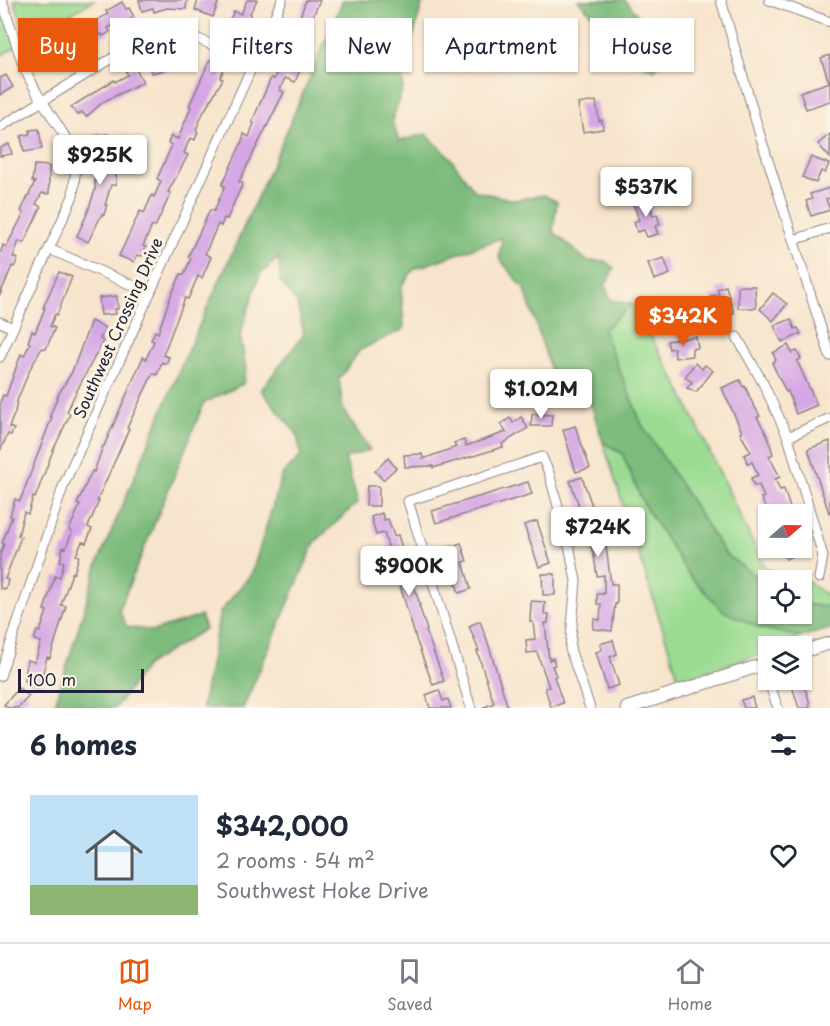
<!DOCTYPE html>
<html lang="en">
<head>
<meta charset="utf-8">
<style>
	body { margin:0; font-family:"Playpen Sans",sans-serif; background:#f2f2f3; color:#1f2937; height:100vh; display:flex; flex-direction:column; font-size:22px; white-space:nowrap }
	* { box-sizing:border-box; margin:0 }
	p { font-size:20px; color:#747a83 }
	.icon { flex:none; width:33px; height:33px; fill:none; stroke:currentColor; stroke-width:2; stroke-linecap:round; stroke-linejoin:round }
	.map { position:relative; height:708px; overflow:hidden }
	.details { display:flex; flex-direction:column; background:#fff; flex:1 }
	.details>* { flex:none }
	.top-card { position:absolute; left:18px; top:18px; width:795px; height:54px; display:flex; gap:12px }
	.needle { width:39px; rotate:70deg }
	.buttons { position:absolute; left:758px; top:504px; display:grid; gap:12px }
	.buttons a { display:grid; place-items:center; width:54px; height:54px; border-radius:0px; background:#fff; box-shadow:0 2px 4px #0004; font-size:30px }
	.scale { position:absolute; left:18px; bottom:15px; width:126px; box-sizing:border-box; padding-left:6px; border:3px solid #22223b; border-top:0; font-size:16px; line-height:21px; white-space:nowrap; color:#22223b; -webkit-text-stroke:4px #fcf5e5; paint-order:stroke }
	.price { position:absolute; translate:-50% -51px; padding:0 14px; border-radius:6px; background:#fff; color:#222; font-size:20px; line-height:39px; filter:drop-shadow(0 2px 3px #0008) }
	.price::after { content:''; position:absolute; left:50%; top:36px; width:18px; height:14px; margin-left:-9px; background:inherit; clip-path:polygon(0 0,100% 0,50% 100%) }
	.price.selected { background:#ea580c; color:#fff }
	ul { padding:0; list-style:none }
	li { display:flex; align-items:center; gap:18px; height:150px; padding:0 30px }
	li span { display:grid; place-items:center; flex:none; width:168px; height:120px; border-radius:0px; color:#555 }
	li>.icon { margin-inline-start:auto }
	span .icon { width:72px; height:72px; fill:#fffc; stroke-width:1 }
	li b { font-size:26px }
	h2 { display:flex; justify-content:space-between; align-items:center; height:72px; padding:0 30px; font-size:26px }
	.pill { padding:0 21px; border-radius:0px; background:#fff; box-shadow:0 2px 4px #0004; font-size:21px; line-height:54px }
	.pill.selected { background:#ea580c; color:#fff }
	.menu { display:flex; justify-content:space-around; align-items:center; height:84px; border-top:2px solid #e0e1e3; background:#fff; font-size:16px; color:#747a83 }
	.menu a { display:grid; justify-items:center; gap:3px }
	.menu .selected { color:#ea580c }
	.map>svg:first-child { display:block }
</style>
</head>
<body>
<div class="map">
<svg width="830" height="708" viewBox="0 0 830 708">
	<rect width="100%" height="100%" fill="#fcf5e5"/>
	<filter id="ink" filterUnits="userSpaceOnUse"><feTurbulence type="fractalNoise" baseFrequency=".0167" numOctaves="2"/><feDisplacementMap in="SourceGraphic" scale="12" xChannelSelector="R" yChannelSelector="G"/><feConvolveMatrix kernelMatrix="1 2 1 2 8 2 1 2 1" color-interpolation-filters="sRGB"/></filter>
	<filter id="wash" filterUnits="userSpaceOnUse"><feTurbulence type="fractalNoise" baseFrequency=".008" numOctaves="4" result="noise"/><feDisplacementMap in="SourceGraphic" scale="24" xChannelSelector="R" yChannelSelector="G"/><feGaussianBlur stdDeviation="1.35" result="paint"/><feColorMatrix in="noise" values="0 0 0 0 0 0 0 0 0 0 0 0 0 0 0 0 0 1.4 0 .05"/><feComposite in="paint" operator="in"/></filter>
	<g filter="url(#wash)">
		<rect width="100%" height="100%" fill="#f7e4cc"/>
		<g fill="#9adb91" stroke="#5e7e66" stroke-width="1.5">
			<polygon points="0,0 17,46 0,56"/>
			<polygon points="14,0 94,0 27,40"/>
			<polygon points="632,304 677,383 765,568 809,582 829,597 830,607 801,604 801,580 768,580 768,585 725,554 642,425 603,330"/>
			<polygon points="603,442 622,453 644,505 689,575 760,628 801,637 779,646 768,646 767,652 679,680"/>
		</g>
		<g fill="#7bbb7b" stroke="#4e6e5b" stroke-width="1.5">
			<polygon points="343,0 429,0 422,4 414,34 402,53 403,88 392,121 399,141 426,134 448,155 475,191 514,200 544,195 557,202 553,231 587,261 605,261 614,268 605,286 611,300 632,304 603,330 642,425 725,554 768,585 768,614 801,614 801,604 830,607 830,629 801,637 760,628 723,611 689,575 644,505 622,453 603,442 584,382 557,390 525,290 499,258 502,238 414,269 401,287 404,329 360,350 339,379 343,410 370,450 345,458 358,502 315,542 243,708 202,708 220,612 252,573 282,475 301,456 297,434 261,390 304,334 297,303 280,281 279,258 260,274 240,335 246,369 243,384 204,403 119,610 127,627 153,631 201,616 205,629 147,665 115,708 54,708 98,563 184,359 275,158"/>
			<polygon points="578,0 625,0 670,54 654,70 602,45 601,24"/>
		</g>
		<g id="blocks">
			<g fill="#d5a6e5">
				<polygon points="139,0 187,0 186,9 167,8 154,12 153,8 142,11"/>
				<polygon points="198,0 209,0 218,3 213,17 195,10"/>
				<polygon points="247,0 257,0 250,13 251,14 247,26 244,25 241,32 227,26 234,11 241,14"/>
				<polygon points="306,0 320,0 305,35 298,60 303,63 295,82 285,78 280,90 284,92 239,182 243,183 234,203 227,219 224,218 221,226 218,224 205,254 211,257 202,278 198,276 188,299 185,298 163,355 169,357 166,364 162,362 157,375 153,373 127,428 129,429 97,501 99,501 88,527 92,529 86,543 82,542 76,555 79,556 74,573 72,573 61,605 66,606 50,658 47,657 40,685 25,681 27,660 35,662 41,642 34,640 37,631 40,632 47,611 44,610 55,576 60,577 64,562 60,561 63,547 66,548 72,532 69,530 80,505 77,504 92,471 94,472 103,446 104,446 143,357 146,359 154,341 151,340 155,331 158,333 170,298 181,274 184,275 191,258 188,257 210,210 214,211 225,186 222,185 241,144 244,134 249,137 254,123 252,122 271,78 274,79 280,64 277,63 288,38 292,39"/>
				<polygon points="122,2 126,9 129,8 134,17 121,25 119,22 108,28 110,32 103,36 102,34 87,42 89,45 81,50 78,44 68,50 62,37 79,27 80,30 108,14 106,11"/>
				<polygon points="55,46 59,61 41,65 37,50"/>
				<polygon points="173,52 175,61 171,62 172,69 151,73 148,59"/>
				<polygon points="830,55 830,82 829,82 821,58"/>
				<polygon points="210,60 225,66 220,78 223,79 203,113 196,130 198,132 195,140 190,138 184,153 188,155 168,192 171,193 155,227 152,226 143,246 146,247 142,256 137,255 134,262 119,256 140,211 144,213 152,195 154,197 161,181 157,179 172,145 168,143 171,136 178,139 191,107 189,106"/>
				<polygon points="135,67 143,82 103,102 86,117 82,112 78,115 71,107 114,80 115,82 128,75 126,71"/>
				<polygon points="6,75 13,87 0,95 0,78"/>
				<polygon points="830,82 830,101 806,109 800,92"/>
				<polygon points="596,101 599,121 602,120 603,129 583,132 578,104"/>
				<polygon points="39,129 42,149 24,152 21,136 30,134 30,130"/>
				<polygon points="108,134 112,162 116,162 116,185 111,185 105,205 107,205 104,215 102,214 88,242 77,236 87,214 95,190 95,174 99,173 99,157 95,158 93,148 96,148 94,136"/>
				<polygon points="830,134 830,158 818,144"/>
				<polygon points="9,144 12,154 0,156 0,148"/>
				<polygon points="811,157 829,164 825,173 821,171 816,183 802,177"/>
				<polygon points="34,165 49,166 49,194 42,193 36,204 41,207 24,243 19,241 13,257 18,259 14,267 12,266 0,295 0,254 3,245 6,247 24,213 21,211 35,182 32,182"/>
				<polygon points="829,188 830,198 826,199 830,210 811,216 806,201 812,199 810,194"/>
				<polygon points="648,198 653,216 657,214 660,225 655,226 658,234 647,237 644,230 637,232 634,222 639,220 633,203"/>
				<polygon points="664,258 670,274 654,280 648,263"/>
				<polygon points="59,272 72,277 57,315 55,314 50,326 55,328 46,349 42,348 30,369 17,401 15,412 9,427 14,429 11,435 8,434 0,451 0,403 3,395 6,396 21,354 24,356 30,343 28,342 32,331 35,333 45,308 43,308"/>
				<polygon points="726,286 734,313 725,316 722,309 716,314 711,296 719,294 717,289"/>
				<polygon points="738,286 755,286 756,308 738,308"/>
				<polygon points="773,293 787,304 773,321 760,309"/>
				<polygon points="117,296 118,309 115,309 116,314 101,315 99,298"/>
				<polygon points="697,302 711,319 698,331 683,314"/>
				<polygon points="791,319 795,329 798,328 801,334 782,342 774,326"/>
				<polygon points="91,321 105,328 100,339 103,341 74,396 67,412 70,414 52,453 35,498 33,497 28,514 24,512 18,536 21,537 5,579 8,580 6,589 1,588 0,590 0,555 4,544 2,543 12,517 10,516 15,499 20,501 52,417 50,416 58,395 72,372"/>
				<polygon points="696,337 698,348 692,349 692,356 675,358 674,348 669,349 667,341"/>
				<polygon points="788,345 792,353 797,351 801,359 797,361 817,405 796,414 788,391 786,392 772,363 776,360 773,353"/>
				<polygon points="695,363 702,369 705,365 713,371 696,392 687,388 692,382 685,377"/>
				<polygon points="740,380 743,387 745,386 749,395 748,395 760,416 757,417 768,437 773,454 769,456 780,477 775,479 780,490 784,489 792,514 768,514 761,498 764,497 759,485 754,486 751,478 758,475 752,462 748,464 744,455 751,452 740,433 742,432 722,388"/>
				<polygon points="532,414 552,415 551,426 531,426"/>
				<polygon points="521,417 528,428 502,444 503,447 433,468 433,466 405,467 404,455 422,454 423,459 456,447 454,443 464,440 466,446 506,432 501,424 510,418 513,423"/>
				<polygon points="575,426 590,468 576,472 563,430"/>
				<polygon points="830,441 830,512 829,513 808,449"/>
				<polygon points="388,458 396,468 383,480 375,471"/>
				<polygon points="582,477 606,546 611,584 617,584 617,604 615,604 612,631 593,629 594,619 600,620 601,604 597,604 597,594 604,594 604,575 597,576 594,556 587,534 589,533 570,481"/>
				<polygon points="528,482 532,494 436,523 432,511"/>
				<polygon points="367,486 379,486 379,506 366,506"/>
				<polygon points="382,513 384,520 388,519 394,536 398,535 420,605 419,605 427,630 426,631 444,681 433,685 417,642 384,533 376,535 371,517"/>
				<polygon points="537,521 551,563 539,567 524,525"/>
				<polygon points="461,543 467,561 463,562 471,589 459,593 453,574 459,572 454,557 450,558 446,548"/>
				<polygon points="780,548 809,548 786,559"/>
				<polygon points="542,574 555,574 555,595 543,595"/>
				<polygon points="531,601 545,602 544,614 549,614 548,623 545,623 549,660 553,658 555,665 552,666 556,676 554,677 563,703 551,707 545,688 549,687 537,652 527,653 526,640 535,639 533,622 530,622"/>
				<polygon points="480,621 487,640 508,708 482,708 494,703 477,651 479,651 469,626"/>
				<polygon points="613,640 617,654 610,657 619,685 607,689 596,652 602,650 600,644"/>
				<polygon points="802,680 809,700 810,708 799,708 791,683"/>
				<polygon points="19,688 29,696 18,708 8,708 4,705"/>
				<polygon points="439,690 443,701 448,699 451,708 430,708 426,695"/>
				<polygon points="752,697 755,708 744,708 741,700"/>
			</g>
		</g>
	</g>
	<g filter="url(#ink)">
		<use href="#blocks" fill-opacity="0" stroke="#8c8384" stroke-width="1.5"/>
		<g fill="none" stroke-linecap="round" stroke-linejoin="round">
			<g stroke="#8c8384" stroke-width="11">
				<g id="minor">
					<polyline points="721,0 759,132 830,356"/>
					<polyline points="769,0 830,22"/>
					<polyline points="0,127 142,40 160,33 187,34 254,63"/>
					<polyline points="794,240 830,228"/>
					<polyline points="49,249 150,293"/>
					<polyline points="0,322 13,328"/>
					<polyline points="737,337 763,383 788,437 823,556 819,578"/>
					<polyline points="0,357 73,196 76,165 71,146 37,93 24,68 2,0"/>
					<polyline points="788,437 830,418"/>
					<polyline points="0,676 64,484 282,0"/>
					<polyline points="768,680 778,708"/>
					<polyline points="471,708 408,501 542,457 549,473 570,550 576,581 570,649 590,708"/>
				</g>
			</g>
			<g stroke="#8c8384" stroke-width="14">
				<g id="major">
					<polyline points="801,652 830,643"/>
					<polyline points="627,708 768,663"/>
				</g>
			</g>
			<use href="#minor" stroke="#fff" stroke-width="9"/>
			<use href="#major" stroke="#fff" stroke-width="12"/>
		</g>
	</g>
	<g text-anchor="middle" stroke-width="6" stroke-linejoin="round" paint-order="stroke">
		<g font-size="16" fill="#22223b" stroke="#fcf5e5">
			<text transform="translate(118 328) rotate(-66)" y="6">Southwest Crossing Drive</text>
		</g>
	</g>
</svg>
<div class="buttons">
<a><svg class="needle" viewBox="-14 -14 28 28"><path d="M0-13l5 13h-10z" fill="#e53935"/><path d="M0 13l5-13h-10z" fill="#747a83"/></svg></a>
<a><svg class="icon" aria-label="locate" viewBox="0 0 24 24"><circle cx="12" cy="12" r="6"/><path d="M12 2v4M12 18v4M2 12h4M18 12h4"/></svg></a>
<a><svg class="icon" aria-label="layers" viewBox="0 0 24 24"><path d="M12 4l9 5-9 5-9-5zM3 14l9 5 9-5"/></svg></a>
</div>
<div class="scale">100 m</div>
<b class="price" style="left:100px;top:186px">$925K</b>
<b class="price" style="left:646px;top:218px">$537K</b>
<b class="price selected" style="left:683px;top:347px">$342K</b>
<b class="price" style="left:541px;top:420px">$1.02M</b>
<b class="price" style="left:598px;top:558px">$724K</b>
<b class="price" style="left:409px;top:597px">$900K</b>
<div class="top-card">
<a class="pill selected">Buy</a>
<a class="pill">Rent</a>
<a class="pill">Filters</a>
<a class="pill">New</a>
<a class="pill">Apartment</a>
<a class="pill">House</a>
</div>
</div>
<section class="details">
<h2>6 homes<svg class="icon" aria-label="filters" viewBox="0 0 24 24"><path d="M4 7h16M4 17h16"/><circle cx="9" cy="7" r="2"/><circle cx="15" cy="17" r="2"/></svg></h2>
<ul>
<li><span style="background:linear-gradient(#bfe0f5 75%,#8fb573 0)"><svg class="icon" aria-label="home" viewBox="0 0 24 24"><path d="M3 11l9-7 9 7M6 9v11h12V9"/></svg></span><div><b>$342,000</b><p>2 rooms · 54 m²</p><p>Southwest Hoke Drive</p></div><svg class="icon" aria-label="heart" viewBox="0 0 24 24"><path d="M12 20l-8-8c-3-5 5-10 8-4 3-6 11-1 8 4z"/></svg></li>
</ul>
</section>
<nav class="menu">
<a class="selected"><svg class="icon" aria-label="map" viewBox="0 0 24 24"><path d="M3 6l6-2 6 2 6-2v14l-6 2-6-2-6 2zM9 4v14M15 6v14"/></svg>Map</a>
<a><svg class="icon" aria-label="saved" viewBox="0 0 24 24"><path d="M7 4h10v16l-5-4-5 4z"/></svg>Saved</a>
<a><svg class="icon" aria-label="home" viewBox="0 0 24 24"><path d="M3 11l9-7 9 7M6 9v11h12V9"/></svg>Home</a>
</nav>
</body>
</html>
